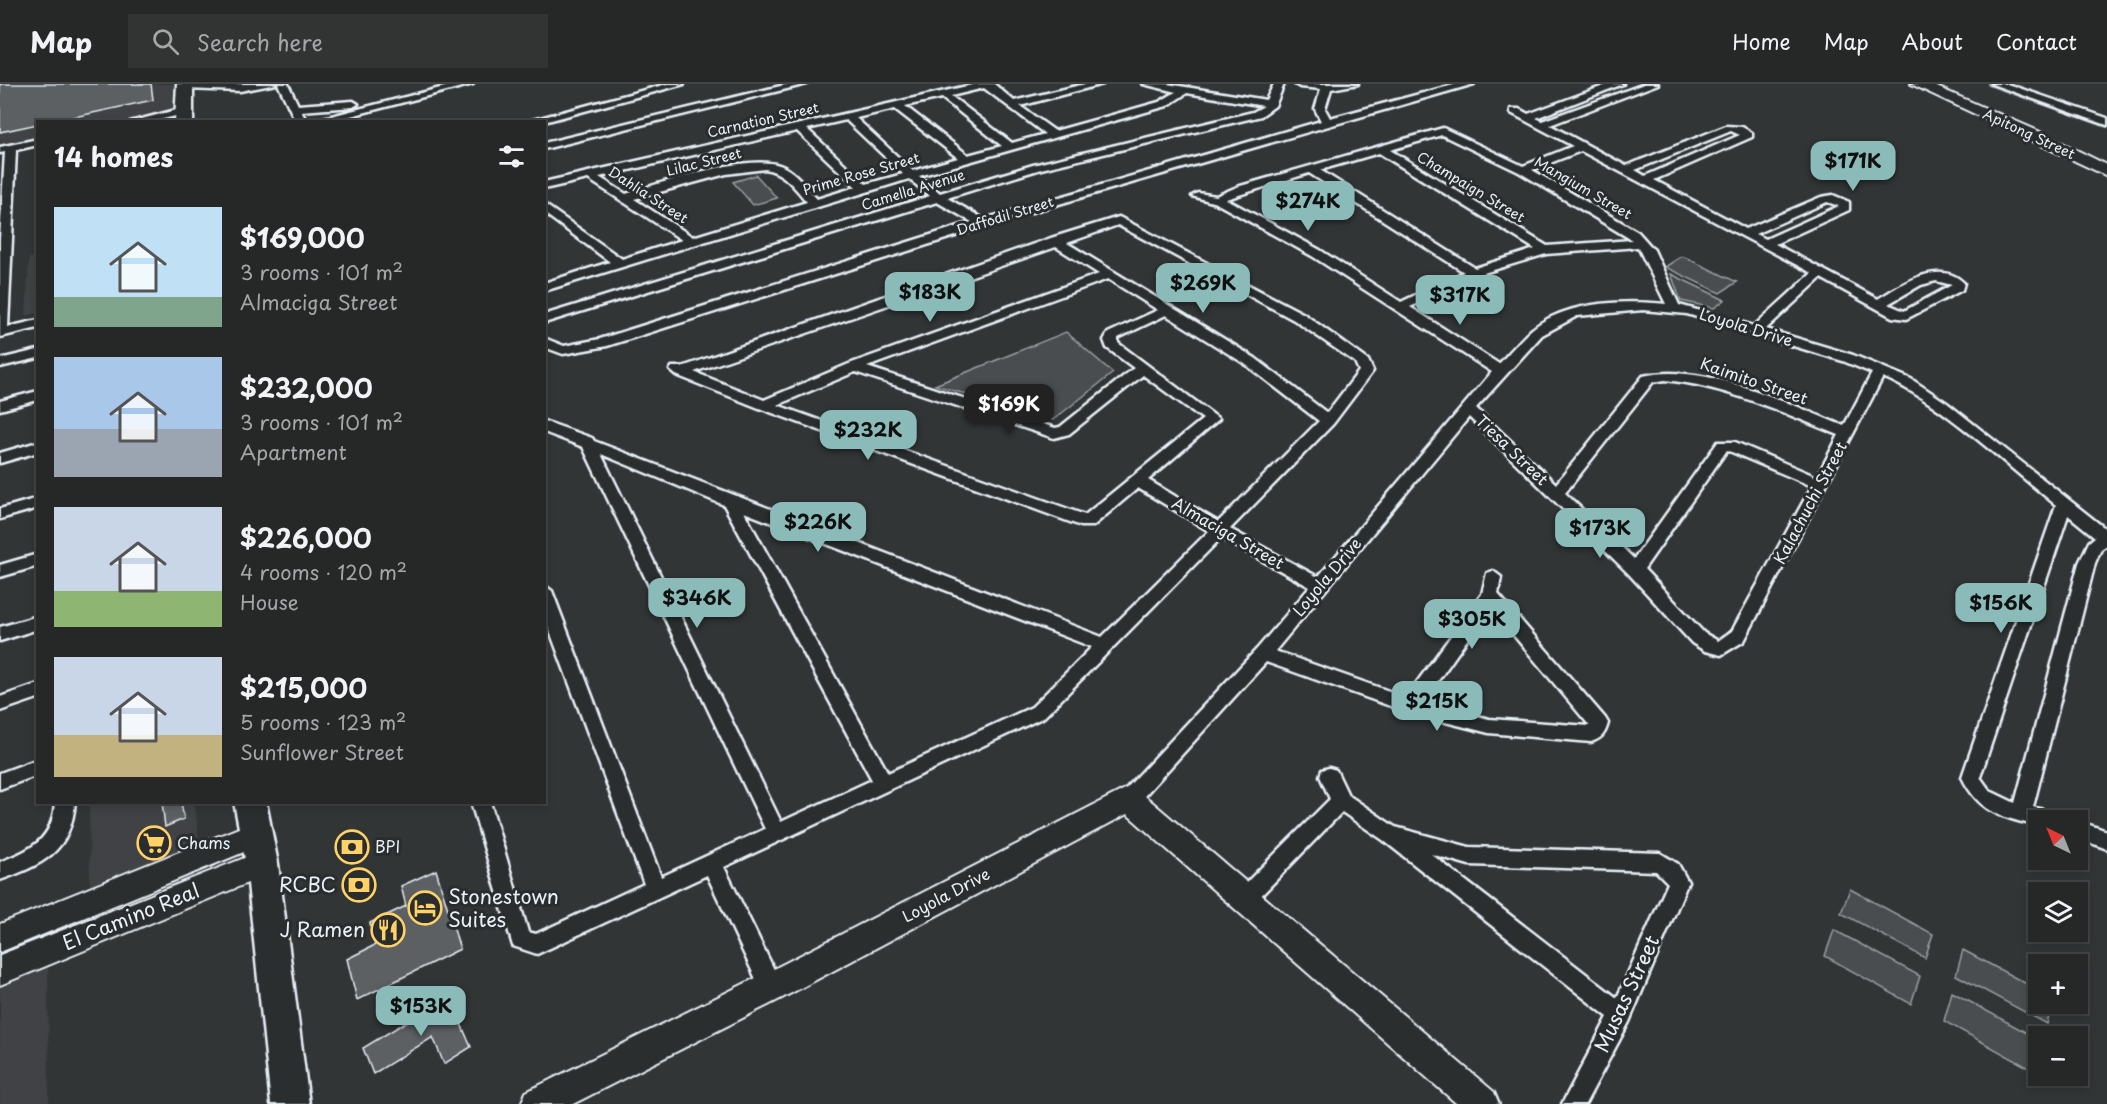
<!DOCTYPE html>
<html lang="en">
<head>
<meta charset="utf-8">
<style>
	body { margin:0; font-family:"Playpen Sans",sans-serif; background:#323434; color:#f1f3f6; height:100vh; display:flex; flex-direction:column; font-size:22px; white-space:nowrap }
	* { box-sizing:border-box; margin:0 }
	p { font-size:20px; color:#a4a6a8 }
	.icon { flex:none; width:33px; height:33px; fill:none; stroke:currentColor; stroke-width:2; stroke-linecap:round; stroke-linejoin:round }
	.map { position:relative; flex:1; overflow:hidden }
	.sheet { position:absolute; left:36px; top:36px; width:510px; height:684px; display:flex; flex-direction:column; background:#262828; border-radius:0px; box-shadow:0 3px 9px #0003,0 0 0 2px #424445 }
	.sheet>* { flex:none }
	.needle { width:39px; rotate:317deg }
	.fabs { position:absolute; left:2028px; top:726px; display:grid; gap:12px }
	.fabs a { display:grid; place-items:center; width:60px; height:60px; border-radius:0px; background:#262828; box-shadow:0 3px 9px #0003,0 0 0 2px #424445; font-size:30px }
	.price { position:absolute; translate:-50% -51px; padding:0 14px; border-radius:12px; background:#8bbbb9; color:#111; font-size:20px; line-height:39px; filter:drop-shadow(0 2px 3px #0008) }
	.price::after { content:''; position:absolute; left:50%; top:36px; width:18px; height:14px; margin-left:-9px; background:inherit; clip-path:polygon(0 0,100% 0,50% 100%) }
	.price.on { background:#222; color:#fff }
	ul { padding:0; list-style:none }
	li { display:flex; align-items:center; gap:18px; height:150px; padding:0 18px }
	li span { display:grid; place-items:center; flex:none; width:168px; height:120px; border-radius:0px; color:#555 }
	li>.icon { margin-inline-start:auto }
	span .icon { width:72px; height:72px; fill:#fffc; stroke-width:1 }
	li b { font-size:26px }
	h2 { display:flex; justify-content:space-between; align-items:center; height:72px; padding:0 18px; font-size:26px }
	header { display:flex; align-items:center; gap:36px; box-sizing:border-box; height:84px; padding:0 30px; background:#262828; border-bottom:2px solid #424445 }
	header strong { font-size:28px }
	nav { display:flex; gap:33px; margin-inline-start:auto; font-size:21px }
	.search { width:420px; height:54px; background:#323434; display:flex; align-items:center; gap:15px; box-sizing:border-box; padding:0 21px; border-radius:0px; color:#a4a6a8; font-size:22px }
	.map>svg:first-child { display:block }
</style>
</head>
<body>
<header>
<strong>Map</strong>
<div class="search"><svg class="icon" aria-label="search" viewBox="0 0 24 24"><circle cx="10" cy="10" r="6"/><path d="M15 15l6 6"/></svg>Search here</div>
<nav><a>Home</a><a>Map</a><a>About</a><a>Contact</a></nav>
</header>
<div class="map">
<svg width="2107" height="1020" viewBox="0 0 2107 1020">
	<rect width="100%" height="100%" fill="#323536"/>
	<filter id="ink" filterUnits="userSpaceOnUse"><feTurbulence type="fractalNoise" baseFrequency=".0167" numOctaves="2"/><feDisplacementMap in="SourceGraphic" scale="12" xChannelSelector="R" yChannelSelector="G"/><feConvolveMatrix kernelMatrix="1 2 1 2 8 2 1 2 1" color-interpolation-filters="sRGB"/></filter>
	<g filter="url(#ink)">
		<g fill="#3f4244">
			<polygon points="0,0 174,0 173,28 126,37 38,38 37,55 0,63"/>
			<polygon points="37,172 37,229 26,232 29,174"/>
			<polygon points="94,718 195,719 199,759 90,805 89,720"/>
			<polygon points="48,882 49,1020 0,1020 0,901"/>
		</g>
		<g fill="#494d4f" stroke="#989fa4" stroke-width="1.5">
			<polygon points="756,91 777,114 753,121 733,98"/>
			<polygon points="1682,172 1737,198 1720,209 1665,183"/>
			<polygon points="1671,190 1725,216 1714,224 1681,217"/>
			<polygon points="1066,248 1113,289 1053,336 935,301"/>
			<polygon points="1850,805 1933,850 1925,874 1841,829"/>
			<polygon points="1834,846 1920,892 1911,920 1825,872"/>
			<polygon points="1963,866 2038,906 2038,920 2052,920 2047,940 1956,891"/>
			<polygon points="1952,908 2038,955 2038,989 1944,937"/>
		</g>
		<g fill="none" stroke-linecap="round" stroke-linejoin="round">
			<polyline stroke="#9fa5aa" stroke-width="4" points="1989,0 2107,42"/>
		</g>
		<g fill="#5c6063" stroke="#e8f1f8" stroke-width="1.5">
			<polygon points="0,0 151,0 153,16 51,38 38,38 38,40 0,48"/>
			<polygon points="162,718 181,718 184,735 165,743"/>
			<polygon points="436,786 460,865 357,916 347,875 375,861 370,839 406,822 401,802"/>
			<polygon points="449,912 471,963 444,980 433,953 373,990 363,964"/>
		</g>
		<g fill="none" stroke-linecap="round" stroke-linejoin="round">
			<g stroke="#e8f1f8" stroke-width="5">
				<g id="street">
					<polygon points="181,0 276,0 240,7 185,5 181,4"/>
					<polygon points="278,0 288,0 298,21 353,17 358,20 353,23 301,27 307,38 296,38"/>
					<polygon points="456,0 473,0 328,38 308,38"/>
					<polygon points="667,0 684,0 544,38 525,38"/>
					<polygon points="789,0 807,0 544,65 544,59"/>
					<path d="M976,0H994L1014,17L1085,0H1103L1020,22L1055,47L1159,18L1176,8L1143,0H1167L1266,16L1274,0H1284L1275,22L1261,32L1041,85L947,114L984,135L1321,37L1315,25L1321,5L1300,3L1295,0H1358L1331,5L1325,25L1330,34L1457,0H1474L1038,126L607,262L563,270L544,263V254L564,262L600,255L972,138L937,118L544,239V231L930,112L909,95L544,207V199L610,178L544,129V120L622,175L682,156L588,95L544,105V98ZM984,4L1045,50L1012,59L951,12ZM1187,9L1264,22L1253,28L1033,81L940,109L919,92L1167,22ZM942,14L1002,62L968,71L905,22ZM895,25L958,74L913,87L856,34ZM846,36L903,90L866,100L807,45ZM797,47L856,103L817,115C806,103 795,86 779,81C744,70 662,99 626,110L599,93ZM765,85C784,88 795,104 807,118L693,153L634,115L726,90Z"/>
					<path d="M1609,0H1623L1536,34L1542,37L1644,0H1658L1550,41L1626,82L1726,42L1742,43L1752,49V53L1654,96L1746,145L1821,113L1833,111L1849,118V126L1775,160L1878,215C1901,201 1939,174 1964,199L1962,206L1906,235L1892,233L1821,194L1766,245L1853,271L1911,295L1947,319L2107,446V461L2101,465L2095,479L2033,723L2056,730L2058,736H2038V742C2002,733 1979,729 1962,693L2056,421C2006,381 1941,318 1883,293L1744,557L1721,571L1705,567L1692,559L1629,490L1469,333L1275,567L1406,613L1482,510L1487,489L1493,487L1501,493L1498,510L1605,634L1608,639C1605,650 1602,654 1591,658L1489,649L1410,629L1266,578L1136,721L1129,723L1122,721L1119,715L1122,709L1257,565L1310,503L1221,454L1044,633L724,783L779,896L782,903L779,910L771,913L763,910L707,791L537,870L513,862L471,718H490L528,848L536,850L644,800L544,531V501L552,507L661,793L765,745L583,363L544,348V337L592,354L594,357L1102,553L1209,447L1138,404L1093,442H1081L759,324L676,291L670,286L672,283H682L1051,154L1119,133L1304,230L1368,276L1373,287L1333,340L1230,445L1318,493L1492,288L1312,172L1216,119L1192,112L1198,109L1216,112L1237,103L1443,44L1523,82L1573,62L1511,29V25H1519L1528,30ZM1731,47L1740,51L1645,92L1635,86ZM1442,51L1519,88L1632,156L1547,162L1390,66ZM1581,67L1812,189L1754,242L1679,221L1654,166L1638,148L1532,86ZM1379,69L1535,165L1475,184L1320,86ZM1309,89L1464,188L1401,218L1320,166L1226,115ZM1827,118L1839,122L1766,155L1755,150ZM1118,141L1294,236L1355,278L1359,287L1327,329L1255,274L1067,159ZM1056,163L1099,190L849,280L764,316L694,288ZM1638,163L1666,220C1623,216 1566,217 1531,246C1520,256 1509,269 1499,280L1410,223L1477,191L1546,170ZM1108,195L1158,226L1108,249L1104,256L1107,264L1134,284L1060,343L1055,344L867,283ZM1936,197L1952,201L1904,227L1888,220L1921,201ZM1643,226L1687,230L1843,277L1872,289L1844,342C1788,320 1703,277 1643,292L1556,400L1476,324L1542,251L1577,232ZM1166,231L1245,280L1319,337L1218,438L1148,396L1219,335L1118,259V254ZM855,288L1054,354L1069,350L1143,291L1203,335L1085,431L777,321ZM1665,296C1726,302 1783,329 1839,351L1817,393L1735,358H1718L1634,475L1565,409L1653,298ZM1727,366L1812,402L1732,547L1718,557L1704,549L1644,485ZM601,370L724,421L872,696L781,738ZM744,428L1092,563L1032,623L888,689ZM2068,431L2095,453L2089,458L2079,479L2015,719L1990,707L1980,693ZM1490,523L1589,641V642L1489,635L1423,618Z"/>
					<polygon points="1992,0 2007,0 2107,34 2107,41"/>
					<polygon points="184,24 189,27 188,29 151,38 130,38"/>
					<polygon points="38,55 38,61 16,66 8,243 38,236 38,244 0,253 0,156 5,68 0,69 0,63"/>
					<polygon points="38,266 38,274 0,283 0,275"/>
					<polygon points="38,307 38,316 0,326 0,317"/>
					<polygon points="38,358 38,368 0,379 0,369"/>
					<polygon points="38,414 38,424 0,435 0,425"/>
					<polygon points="38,470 38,482 0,493 0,481"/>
					<polygon points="38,532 38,545 0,557 0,543"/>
					<polygon points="38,600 38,614 0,627 0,613"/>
					<polygon points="38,675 38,691 0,705 0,689"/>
					<path d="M1329,684L1336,686L1348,711L1395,743L1469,763L1660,769L1678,780L1688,798L1629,938L1585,1020H1562L1608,933L1383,756L1342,728L1251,822L1244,824L1237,822L1234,815L1237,808L1330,715L1320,692L1322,686ZM1431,770L1469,781L1656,787L1668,799L1617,914Z"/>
					<path d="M55,718H75C71,768 42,781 0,796V778C32,765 53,756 55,718Z"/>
					<polygon points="2078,737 2107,747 2107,765 2078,754"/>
				</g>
			</g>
			<g stroke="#e8f1f8" stroke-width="4">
				<g id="secondary">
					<polygon points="1911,0 1930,0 2036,46 2107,81 2107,92"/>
					<polygon points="1129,703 1139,707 1494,1008 1499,1020 1457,1020 1127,730 782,914 573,1020 521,1020 526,1008 760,892"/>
					<polygon points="256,737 266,741 270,750 266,759 0,868 0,840"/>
					<polygon points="262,767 272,771 276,780 272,789 0,901 0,871"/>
				</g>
			</g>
			<g stroke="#e8f1f8" stroke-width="5">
				<g id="primary">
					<polygon points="177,0 193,0 193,38 175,38"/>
					<polygon points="234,718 266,718 278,780 309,1020 271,1020 246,780"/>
				</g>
			</g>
			<use href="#street" fill="#2a2d2e" fill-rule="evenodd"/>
			<use href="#secondary" fill="#2a2d2e" fill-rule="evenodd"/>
			<use href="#primary" fill="#2a2d2e" fill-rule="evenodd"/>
		</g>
	</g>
	<defs>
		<g id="supermarket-ring" transform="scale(1.725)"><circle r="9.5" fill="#2a2d2e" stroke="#ffd166" stroke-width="1.5"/><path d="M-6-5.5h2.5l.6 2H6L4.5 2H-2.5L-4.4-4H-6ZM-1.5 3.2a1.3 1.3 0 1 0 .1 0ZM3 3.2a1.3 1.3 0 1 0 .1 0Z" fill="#ffd166"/></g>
		<g id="bank-ring" transform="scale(1.725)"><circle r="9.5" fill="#2a2d2e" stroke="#ffd166" stroke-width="1.5"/><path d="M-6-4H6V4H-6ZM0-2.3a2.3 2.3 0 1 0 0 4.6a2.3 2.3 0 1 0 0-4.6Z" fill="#ffd166"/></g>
		<g id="hotel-ring" transform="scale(1.725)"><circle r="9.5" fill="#2a2d2e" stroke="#ffd166" stroke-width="1.5"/><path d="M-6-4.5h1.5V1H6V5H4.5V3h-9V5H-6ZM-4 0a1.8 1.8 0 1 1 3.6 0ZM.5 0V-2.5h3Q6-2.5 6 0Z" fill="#ffd166"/></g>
		<g id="restaurant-ring" transform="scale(1.725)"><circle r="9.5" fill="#2a2d2e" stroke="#ffd166" stroke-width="1.5"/><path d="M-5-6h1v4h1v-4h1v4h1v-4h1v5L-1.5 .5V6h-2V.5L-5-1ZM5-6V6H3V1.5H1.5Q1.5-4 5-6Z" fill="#ffd166"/></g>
	</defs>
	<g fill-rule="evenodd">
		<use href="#supermarket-ring" x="154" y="759"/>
		<use href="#bank-ring" x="352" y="763"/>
		<use href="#bank-ring" x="359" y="801"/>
		<use href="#hotel-ring" x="425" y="824"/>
		<use href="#restaurant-ring" x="388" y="846"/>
	</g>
	<g text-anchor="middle" stroke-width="6" stroke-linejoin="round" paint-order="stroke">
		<g font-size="14" fill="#e8f1f8" stroke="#2a2d2e">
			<text transform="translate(763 36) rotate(-13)" y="5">Carnation Street</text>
			<text transform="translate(2029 50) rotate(25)" y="5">Apitong Street</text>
			<text transform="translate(704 78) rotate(-14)" y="5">Lilac Street</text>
			<text transform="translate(861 90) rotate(-16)" y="5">Prime Rose Street</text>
			<text transform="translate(1471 103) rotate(31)" y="5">Champaign Street</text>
			<text transform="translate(1583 104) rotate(30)" y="5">Mangium Street</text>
			<text transform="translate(913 106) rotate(-17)" y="5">Camella Avenue</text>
			<text transform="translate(648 111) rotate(33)" y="5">Dahlia Street</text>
			<text transform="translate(1005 132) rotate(-17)" y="5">Daffodil Street</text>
		</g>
		<g font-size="16" fill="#e8f1f8" stroke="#2a2d2e">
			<text transform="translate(1746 243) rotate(17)" y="6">Loyola Drive</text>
			<text transform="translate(1754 297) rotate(19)" y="6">Kaimito Street</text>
			<text transform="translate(1512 366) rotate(44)" y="6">Tiesa Street</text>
			<text transform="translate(1810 419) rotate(-62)" y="6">Kalachuchi Street</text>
			<text transform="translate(1228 449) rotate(30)" y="6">Almaciga Street</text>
			<text transform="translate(1327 493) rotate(-50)" y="6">Loyola Drive</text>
			<text transform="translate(946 811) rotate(-28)" y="6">Loyola Drive</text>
		</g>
		<g font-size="16" fill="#e8f1f8" stroke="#2a2d2e" text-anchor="start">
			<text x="177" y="765">Chams</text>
			<text x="375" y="769">BPI</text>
		</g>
		<g font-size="20" fill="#e8f1f8" stroke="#2a2d2e" text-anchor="end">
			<text x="336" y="808">RCBC</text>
			<text x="448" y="820" text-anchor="start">Stonestown<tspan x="448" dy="23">Suites</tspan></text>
			<text x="365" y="853">J Ramen</text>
		</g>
		<g font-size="20" fill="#e8f1f8" stroke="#2a2d2e">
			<text transform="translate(131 833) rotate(-22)" y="7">El Camino Real</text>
			<text transform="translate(1627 910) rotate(-65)" y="7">Musas Street</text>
		</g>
	</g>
</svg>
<div class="fabs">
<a><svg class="needle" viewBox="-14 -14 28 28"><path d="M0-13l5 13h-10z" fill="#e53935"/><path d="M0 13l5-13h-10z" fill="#a4a6a8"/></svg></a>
<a><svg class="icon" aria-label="layers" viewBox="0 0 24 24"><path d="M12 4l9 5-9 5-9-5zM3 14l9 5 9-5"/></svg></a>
<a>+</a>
<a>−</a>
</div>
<b class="price" style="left:1853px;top:108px">$171K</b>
<b class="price" style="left:1308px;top:148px">$274K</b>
<b class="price" style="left:1203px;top:230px">$269K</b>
<b class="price" style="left:930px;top:239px">$183K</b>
<b class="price" style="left:1460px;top:242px">$317K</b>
<b class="price on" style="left:1009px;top:351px">$169K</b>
<b class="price" style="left:868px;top:377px">$232K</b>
<b class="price" style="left:818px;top:469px">$226K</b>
<b class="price" style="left:1600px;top:475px">$173K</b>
<b class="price" style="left:697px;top:545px">$346K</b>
<b class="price" style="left:2001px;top:550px">$156K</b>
<b class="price" style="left:1472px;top:566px">$305K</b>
<b class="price" style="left:1437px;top:648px">$215K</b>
<b class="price" style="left:421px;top:953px">$153K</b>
<section class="sheet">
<h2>14 homes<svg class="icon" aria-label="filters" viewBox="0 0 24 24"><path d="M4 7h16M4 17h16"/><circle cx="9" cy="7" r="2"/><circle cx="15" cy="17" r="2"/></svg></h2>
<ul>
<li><span style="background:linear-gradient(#bfe0f5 75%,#7fa58c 0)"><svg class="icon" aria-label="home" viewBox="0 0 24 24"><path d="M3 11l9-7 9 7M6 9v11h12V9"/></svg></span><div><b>$169,000</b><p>3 rooms · 101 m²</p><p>Almaciga Street</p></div></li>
<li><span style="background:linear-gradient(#a9c7e8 60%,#9aa5b1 0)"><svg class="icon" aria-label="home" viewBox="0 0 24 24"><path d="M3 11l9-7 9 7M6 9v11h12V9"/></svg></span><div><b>$232,000</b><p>3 rooms · 101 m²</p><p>Apartment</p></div></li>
<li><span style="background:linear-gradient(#c9d6e8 70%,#8fb573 0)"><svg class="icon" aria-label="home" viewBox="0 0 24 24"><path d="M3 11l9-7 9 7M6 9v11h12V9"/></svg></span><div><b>$226,000</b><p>4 rooms · 120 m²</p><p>House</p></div></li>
<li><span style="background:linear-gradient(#c9d6e8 65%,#c2b280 0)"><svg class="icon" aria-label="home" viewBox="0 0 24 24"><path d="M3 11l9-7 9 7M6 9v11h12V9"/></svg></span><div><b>$215,000</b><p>5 rooms · 123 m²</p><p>Sunflower Street</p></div></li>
</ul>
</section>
</div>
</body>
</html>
